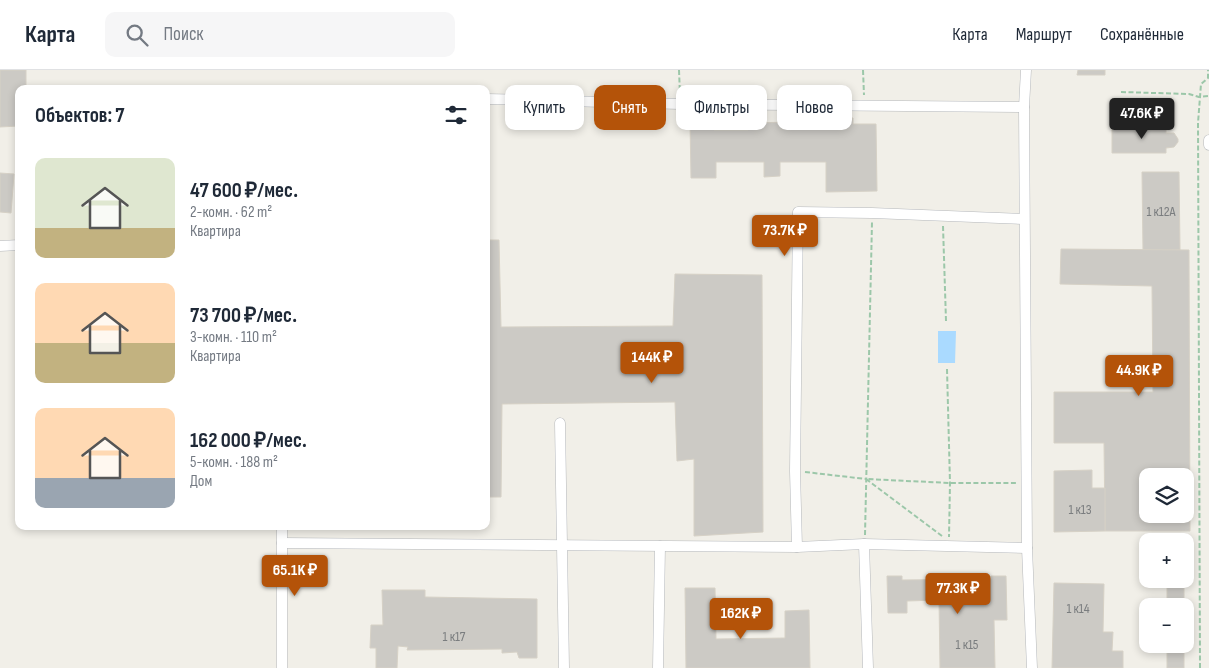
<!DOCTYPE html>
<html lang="ru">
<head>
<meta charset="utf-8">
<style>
	body { margin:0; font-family:"Sofia Sans Condensed",sans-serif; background:#f6f6f7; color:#1f2937; height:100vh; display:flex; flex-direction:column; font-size:19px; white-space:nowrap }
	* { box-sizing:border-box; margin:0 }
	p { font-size:16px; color:#747a83 }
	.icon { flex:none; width:28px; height:28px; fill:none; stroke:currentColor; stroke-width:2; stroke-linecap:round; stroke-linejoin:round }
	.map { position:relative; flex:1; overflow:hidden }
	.drawer { position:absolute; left:15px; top:15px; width:475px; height:445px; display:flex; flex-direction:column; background:#fff; border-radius:10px; box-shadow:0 2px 8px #0003 }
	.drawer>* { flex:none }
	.banner { position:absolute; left:505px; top:15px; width:475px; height:45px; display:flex; gap:10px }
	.tools { position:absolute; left:1139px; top:398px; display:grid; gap:10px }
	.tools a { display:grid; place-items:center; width:55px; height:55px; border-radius:10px; background:#fff; box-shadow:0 2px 8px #0003; font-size:25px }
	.price { position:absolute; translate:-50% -42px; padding:0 11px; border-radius:5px; background:#b45309; color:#fff; font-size:16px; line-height:32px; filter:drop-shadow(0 1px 2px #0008) }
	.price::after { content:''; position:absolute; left:50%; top:30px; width:15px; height:11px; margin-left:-8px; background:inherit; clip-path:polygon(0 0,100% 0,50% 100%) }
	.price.on { background:#222; color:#fff }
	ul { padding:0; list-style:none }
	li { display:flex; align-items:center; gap:15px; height:125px; padding:0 20px }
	li span { display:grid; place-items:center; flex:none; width:140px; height:100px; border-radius:10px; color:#555 }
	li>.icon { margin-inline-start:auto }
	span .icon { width:60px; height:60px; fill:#fffc; stroke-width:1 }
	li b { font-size:21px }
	h2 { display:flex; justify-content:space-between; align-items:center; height:60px; padding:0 20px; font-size:21px }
	.chip { padding:0 18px; border-radius:10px; background:#fff; box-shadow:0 2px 8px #0003; font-size:18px; line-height:45px }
	.chip.on { background:#b45309; color:#fff }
	header { display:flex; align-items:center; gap:30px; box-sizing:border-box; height:70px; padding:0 25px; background:#fff; border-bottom:1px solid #e0e1e3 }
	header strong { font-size:24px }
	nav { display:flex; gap:28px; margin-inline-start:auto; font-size:18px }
	.search { width:350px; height:45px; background:#f6f6f7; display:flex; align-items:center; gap:12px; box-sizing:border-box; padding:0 18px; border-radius:10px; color:#747a83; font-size:19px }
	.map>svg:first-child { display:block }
</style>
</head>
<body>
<header>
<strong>Карта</strong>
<div class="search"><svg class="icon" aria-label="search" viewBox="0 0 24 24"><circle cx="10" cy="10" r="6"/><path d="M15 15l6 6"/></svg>Поиск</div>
<nav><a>Карта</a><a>Маршрут</a><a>Сохранённые</a></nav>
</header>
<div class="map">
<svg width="1209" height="598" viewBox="0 0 1209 598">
	<rect width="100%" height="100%" fill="#f1efe8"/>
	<polygon fill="#aadaff" points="938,261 956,261 955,293 938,293"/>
	<g fill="#cccac5" stroke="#d6d1c6" fill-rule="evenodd">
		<polygon points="0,0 26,0 26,19 19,19 19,56 0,57"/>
		<polygon points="1078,0 1105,0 1105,5 1077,5"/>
		<polygon points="823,48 853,48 853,54 876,54 877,121 826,122 826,92 780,92 780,106 764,107 764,92 716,92 716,108 691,108 690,51 714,51 714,60 748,60 748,53 792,52 792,59 823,59"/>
		<polygon points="1112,57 1166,57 1166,63 1174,63 1178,69 1178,72 1174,77 1166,78 1166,83 1112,83"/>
		<polygon points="1142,102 1179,102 1180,180 1143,181"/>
		<polygon points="0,103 14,104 11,143 0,142"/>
		<polygon points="486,170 499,170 501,257 673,256 675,204 762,205 763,462 694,466 694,389 677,391 675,332 502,334 501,427 486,427"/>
		<path d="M1061,179L1189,180L1190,461H1105L1104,373H1054V322H1153L1152,216L1060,214ZM1148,406H1185V444H1148Z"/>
		<polygon points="1092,400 1092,418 1105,418 1105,461 1054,462 1054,401"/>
		<polygon points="887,506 902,506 902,510 991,509 991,506 1006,506 1007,550 994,550 995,598 940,598 939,530 907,531 907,543 888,543"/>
		<polygon points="1177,509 1188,509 1188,513 1184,513 1184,536 1167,536 1167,517 1177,517"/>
		<polygon points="1054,513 1104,514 1103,562 1113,562 1112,581 1123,581 1123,598 1052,598"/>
		<polygon points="685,518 715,518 716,569 785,568 785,541 809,540 810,598 686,598"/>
		<polygon points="382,520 425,520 425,527 537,529 537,588 519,588 517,582 502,583 502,579 407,580 408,577 398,576 397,598 376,598 376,578 370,578 371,555 383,555"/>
		<rect x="1167" y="574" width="17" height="24"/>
	</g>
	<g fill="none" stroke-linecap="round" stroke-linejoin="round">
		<g stroke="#b5b8bc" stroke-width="11">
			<g id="minor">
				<polyline points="486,29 680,34 1024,37 1027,478 1032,598"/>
				<polyline points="1024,37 1026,0"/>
				<polyline points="1209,70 1209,75"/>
				<polyline points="0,176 19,175"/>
				<polyline points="560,353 564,598"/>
				<polyline points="282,456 282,598"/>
				<polyline points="282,473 797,477 864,474 1027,478"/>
				<polyline points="864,474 868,598"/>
				<polyline points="797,477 795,401 798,142 872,143 1024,149"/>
				<polyline points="658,598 660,476"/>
			</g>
		</g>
		<g stroke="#9cc7a9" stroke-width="2" stroke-dasharray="5 2.5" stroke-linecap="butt">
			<polyline points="679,0 680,25"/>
			<polyline points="863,0 864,25"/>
			<polyline points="1121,22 1189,24 1199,27 1209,26"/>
			<polyline points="943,156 946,251"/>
			<polyline points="947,299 950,413 949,467"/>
			<polyline points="805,402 866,409"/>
			<polyline points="865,465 872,152"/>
			<polyline points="942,466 866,409 950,413 1017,413"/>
			<polyline points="1200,598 1198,53 1201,14 1208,8 1208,0"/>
		</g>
		<use href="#minor" stroke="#fff" stroke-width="10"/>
	</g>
	<g text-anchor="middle" stroke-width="4.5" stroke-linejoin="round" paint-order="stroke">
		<g font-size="14" fill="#7a7d7f">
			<text x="1161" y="146">1 к12А</text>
			<text x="1080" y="444">1 к13</text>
			<text x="1078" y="543">1 к14</text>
			<text x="454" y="571">1 к17</text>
			<text x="967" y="579">1 к15</text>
		</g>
	</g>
</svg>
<div class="tools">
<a><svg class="icon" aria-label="layers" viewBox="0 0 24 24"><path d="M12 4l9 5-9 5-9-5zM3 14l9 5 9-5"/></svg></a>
<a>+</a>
<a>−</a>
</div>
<b class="price on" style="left:1142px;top:70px">47.6K ₽</b>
<b class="price" style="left:785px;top:187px">73.7K ₽</b>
<b class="price" style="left:652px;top:314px">144K ₽</b>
<b class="price" style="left:1139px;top:327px">44.9K ₽</b>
<b class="price" style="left:295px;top:527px">65.1K ₽</b>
<b class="price" style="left:958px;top:545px">77.3K ₽</b>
<b class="price" style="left:741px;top:570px">162K ₽</b>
<div class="banner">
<a class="chip">Купить</a>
<a class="chip on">Снять</a>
<a class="chip">Фильтры</a>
<a class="chip">Новое</a>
</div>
<section class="drawer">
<h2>Объектов: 7<svg class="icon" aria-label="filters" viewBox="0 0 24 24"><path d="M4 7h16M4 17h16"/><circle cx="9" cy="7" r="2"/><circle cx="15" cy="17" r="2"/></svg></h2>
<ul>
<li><span style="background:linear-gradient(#dfe7d0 70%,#c2b280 0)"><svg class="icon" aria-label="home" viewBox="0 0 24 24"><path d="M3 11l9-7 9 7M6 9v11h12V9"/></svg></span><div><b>47 600 ₽/мес.</b><p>2-комн. · 62 m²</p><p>Квартира</p></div></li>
<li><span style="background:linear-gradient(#ffd9b3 60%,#c2b280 0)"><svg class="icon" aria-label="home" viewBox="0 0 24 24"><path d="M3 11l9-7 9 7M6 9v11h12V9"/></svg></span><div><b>73 700 ₽/мес.</b><p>3-комн. · 110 m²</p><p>Квартира</p></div></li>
<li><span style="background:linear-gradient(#ffd9b3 70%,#9aa5b1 0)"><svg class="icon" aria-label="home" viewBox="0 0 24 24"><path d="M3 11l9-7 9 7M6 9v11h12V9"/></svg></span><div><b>162 000 ₽/мес.</b><p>5-комн. · 188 m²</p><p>Дом</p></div></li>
</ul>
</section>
</div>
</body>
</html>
